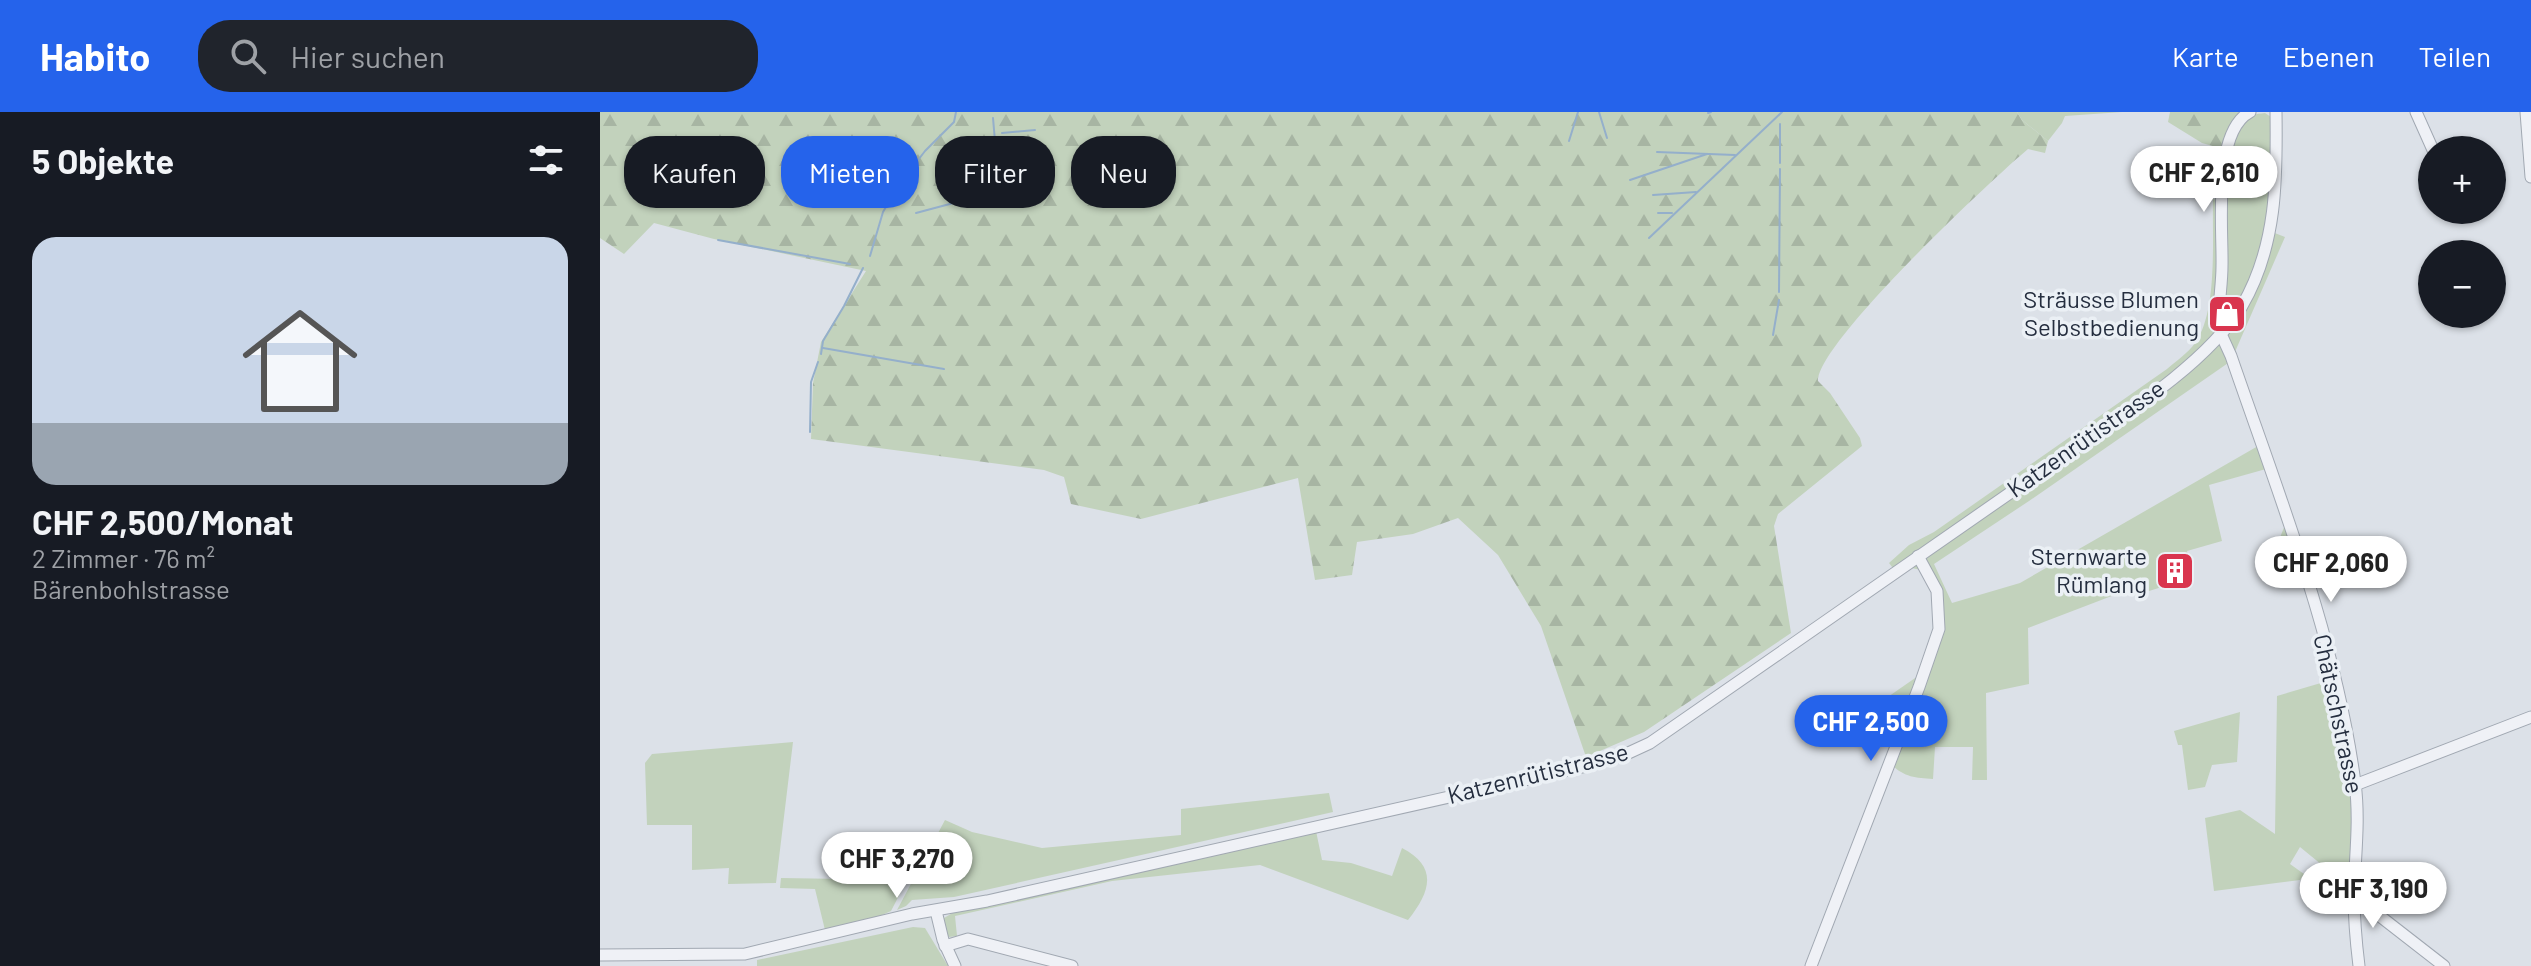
<!DOCTYPE html>
<html lang="de">
<head>
<meta charset="utf-8">
<style>
	body { margin:0; font-family:Barlow,sans-serif; background:#20242c; color:#f1f3f6; height:100vh; display:flex; flex-direction:column; font-size:30px; white-space:nowrap }
	* { box-sizing:border-box; margin:0 }
	p { font-size:26px; color:#9ea1a6 }
	.icon { flex:none; width:44px; height:44px; fill:none; stroke:currentColor; stroke-width:2; stroke-linecap:round; stroke-linejoin:round }
	.map { position:relative; flex:1; overflow:hidden }
	.drawer { display:flex; flex-direction:column; background:#171b24; width:600px }
	.drawer>* { flex:none }
	.guide { position:absolute; left:24px; top:24px; width:760px; height:72px; display:flex; gap:16px }
	.tools { position:absolute; left:1818px; top:24px; display:grid; gap:16px }
	.tools a { display:grid; place-items:center; width:88px; height:88px; border-radius:50%; background:#171b24; box-shadow:0 2px 6px #0004; font-size:40px }
	.price { position:absolute; translate:-50% -68px; padding:0 18px; border-radius:28px; background:#fff; color:#222; font-size:26px; line-height:52px; filter:drop-shadow(0 2px 4px #0008) }
	.price::after { content:''; position:absolute; left:50%; top:48px; width:24px; height:18px; margin-left:-12px; background:inherit; clip-path:polygon(0 0,100% 0,50% 100%) }
	.price.active { background:#2563eb; color:#fff }
	ul { padding:0; list-style:none }
	li { display:grid; align-content:center; gap:16px; height:424px; padding:0 32px }
	li+li { border-top:2px solid #363941 }
	li span { display:grid; place-items:center; height:248px; border-radius:24px; color:#555 }
	li>.icon { margin-inline-start:auto }
	span .icon { width:144px; height:144px; fill:#fffc; stroke-width:1 }
	li b { font-size:34px }
	h2 { display:flex; justify-content:space-between; align-items:center; height:96px; padding:0 32px; font-size:34px }
	.tag { padding:0 28px; border-radius:32px; background:#171b24; box-shadow:0 2px 6px #0004; font-size:28px; line-height:72px }
	.tag.active { background:#2563eb; color:#fff }
	header { display:flex; align-items:center; gap:48px; box-sizing:border-box; height:112px; padding:0 40px; background:#2563eb; color:#fff }
	header strong { font-size:38px }
	nav { display:flex; gap:44px; margin-inline-start:auto; font-size:28px }
	.search { width:560px; height:72px; background:#20242c; display:flex; align-items:center; gap:20px; box-sizing:border-box; padding:0 28px; border-radius:32px; color:#9ea1a6; font-size:30px }
	main { display:flex; flex:1; min-height:0 }
	.map>svg:first-child { display:block }
</style>
</head>
<body>
<header>
<strong>Habito</strong>
<div class="search"><svg class="icon" aria-label="search" viewBox="0 0 24 24"><circle cx="10" cy="10" r="6"/><path d="M15 15l6 6"/></svg>Hier suchen</div>
<nav><a>Karte</a><a>Ebenen</a><a>Teilen</a></nav>
</header>
<main>
<section class="drawer">
<h2>5 Objekte<svg class="icon" aria-label="filters" viewBox="0 0 24 24"><path d="M4 7h16M4 17h16"/><circle cx="9" cy="7" r="2"/><circle cx="15" cy="17" r="2"/></svg></h2>
<ul>
<li><span style="background:linear-gradient(#c9d6e8 75%,#9aa5b1 0)"><svg class="icon" aria-label="home" viewBox="0 0 24 24"><path d="M3 11l9-7 9 7M6 9v11h12V9"/></svg></span><div><b>CHF 2,500/Monat</b><p>2 Zimmer · 76 m²</p><p>Bärenbohlstrasse</p></div></li>
</ul>
</section>
<div class="map">
<svg width="1931" height="854" viewBox="0 0 1931 854">
	<defs>
		<pattern id="forest-firs" width="22" height="20" patternUnits="userSpaceOnUse" patternTransform="scale(2)"><rect width="22" height="20" fill="#c2d2bc"/><path d="M5 1l3.5 6h-7zM16 11l3.5 6h-7z" fill="#a7b5a3"/></pattern>
	</defs>
	<rect width="100%" height="100%" fill="#dce1e8"/>
	<g fill="#c2d2bc">
		<polygon points="1417,0 1522,0 1465,4 1462,11 1448,29 1422,8"/>
		<path d="M1665,1L1671,5L1673,75L1667,118L1685,125L1631,249L1429,389L1334,452L1352,491L1420,471L1658,334L1666,357L1609,373L1622,429L1587,439L1594,465L1533,484L1530,477L1428,516L1429,572L1386,581L1387,668H1372L1373,635H1335L1333,667C1316,666 1304,665 1292,653L1307,610L1272,596L1318,564L1333,520L1335,498L1333,481L1321,458L1312,456L1299,464L1289,451L1309,433L1334,420L1567,257C1576,249 1588,241 1595,231C1618,200 1612,126 1613,87L1623,89C1624,70 1630,25 1640,10C1645,3 1657,2 1665,1Z"/>
		<polygon points="1685,413 1693,437 1673,443"/>
		<polygon points="1731,568 1753,674 1753,756 1722,753 1700,735 1690,752 1704,762 1700,768 1614,779 1605,706 1640,698 1675,722 1677,584"/>
		<polygon points="1640,600 1637,650 1612,653 1605,675 1588,678 1582,633 1578,633 1574,619"/>
		<polygon points="193,630 176,771 128,772 129,756 92,758 92,713 47,713 45,651 52,642"/>
		<polygon points="729,681 733,700 354,785 312,788 306,794 297,798 345,708 372,720 442,736 581,723 581,697"/>
		<path d="M716,719L722,748L751,751L792,764L802,736C838,755 831,779 808,808L660,753L512,769L355,804L357,824L349,825L344,820V806L356,799Z"/>
		<polygon points="181,766 307,768 291,799 273,807 225,818 215,777 180,776"/>
		<polygon points="313,815 325,816 348,854 157,854 157,848"/>
	</g>
	<g fill="url(#forest-firs)">
		<path d="M0,0H1417L1422,8L1448,29L1445,41L1428,37C1391,68 1218,230 1218,269L1230,281L1260,326L1262,334L1178,402L1174,414L1191,521L1044,620L986,645L941,514L898,443L858,406L813,422L757,430L752,463L715,468L698,366L541,407L471,392L464,365L444,358L211,327L213,271L221,230L266,159L114,127L54,111L24,142L0,126Z"/>
		<polygon points="1570,0 1639,0 1623,37 1602,31 1568,10"/>
	</g>
	<g fill="none" stroke-linecap="round" stroke-linejoin="round">
		<g stroke="#94afcb" stroke-width="2">
			<polyline points="999,0 1007,26"/>
			<polyline points="1108,1 1111,0"/>
			<polyline points="393,6 395,29"/>
			<polyline points="1180,12 1180,51"/>
			<polyline points="402,21 435,18"/>
			<polyline points="376,26 377,45"/>
			<polyline points="969,29 978,0"/>
			<polyline points="1057,40 1135,43"/>
			<polyline points="362,59 416,50"/>
			<polyline points="1030,68 1107,42"/>
			<polyline points="349,70 350,47"/>
			<polyline points="1053,83 1096,80"/>
			<polyline points="316,101 391,81"/>
			<polyline points="1058,101 1072,101"/>
			<polyline points="1049,126 1182,0"/>
			<polyline points="118,128 250,152"/>
			<polyline points="270,144 283,100 299,73 325,39 354,10 356,0"/>
			<polyline points="1179,180 1180,57"/>
			<polyline points="1173,223 1179,188"/>
			<polyline points="223,236 344,257"/>
			<polyline points="221,242 223,229 244,194 263,156"/>
			<polyline points="210,320 211,270 218,250"/>
		</g>
		<g stroke="#a1a8b2" stroke-width="13">
			<g id="minor">
				<polyline points="1816,0 1833,38"/>
				<polyline points="1926,0 1931,65"/>
				<path d="M1627,215L1619,204C1619,187 1622,171 1622,154C1623,116 1612,20 1650,0"/>
				<path d="M1621,222L1631,244C1678,381 1736,526 1755,671C1760,708 1755,744 1754,781C1754,805 1756,830 1759,854"/>
				<polyline points="1755,673 1931,605"/>
				<polyline points="1754,784 1844,854"/>
				<polyline points="336,799 343,828 355,854"/>
				<polyline points="345,834 368,827 472,854"/>
				<path d="M0,843L145,842L312,802L387,789L987,654L1024,643L1050,631C1181,540 1312,450 1443,358C1505,314 1602,259 1642,194C1677,134 1677,67 1676,0"/>
				<polyline points="1211,854 1319,575 1339,517 1337,479 1318,444"/>
			</g>
		</g>
		<use href="#minor" stroke="#eff1f6" stroke-width="11"/>
	</g>
	<defs>
		<g id="shop-square" transform="scale(2)"><rect x="-9" y="-9" width="18" height="18" rx="4" fill="#d9354e" stroke="#ebf0f5"/><path d="M-5-2.5h2.3a2.7 3.5 0 0 1 5.4 0H5L5.5 6h-11ZM-1.5-2.5h3a1.5 2.3 0 0 0-3 0Z" fill="#fff"/></g>
		<g id="building-square" transform="scale(2)"><rect x="-9" y="-9" width="18" height="18" rx="4" fill="#d9354e" stroke="#ebf0f5"/><path d="M-4-6H4V6H1V3H-1V6H-4ZM-2.5-4.3h1.7v1.8h-1.7ZM.8-4.3h1.7v1.8H.8ZM-2.5-1h1.7V.8h-1.7ZM.8-1h1.7V.8H.8Z" fill="#fff"/></g>
	</defs>
	<g fill-rule="evenodd">
		<use href="#shop-square" x="1627" y="202"/>
		<use href="#building-square" x="1575" y="459"/>
	</g>
	<g text-anchor="middle" stroke-width="7" stroke-linejoin="round" paint-order="stroke">
		<g font-size="24" fill="#252e3f" stroke="#ebf0f5" text-anchor="end">
			<text x="1599" y="196">Sträusse Blumen<tspan x="1599" dy="28">Selbstbedienung</tspan></text>
			<text x="1547" y="453">Sternwarte<tspan x="1547" dy="28">Rümlang</tspan></text>
		</g>
		<g font-size="24" fill="#252e3f" stroke="#ebf0f5">
			<text transform="translate(1486 327) rotate(-35)" y="8">Katzenrütistrasse</text>
			<text transform="translate(1738 602) rotate(78)" y="8">Chätschstrasse</text>
			<text transform="translate(938 662) rotate(-14)" y="8">Katzenrütistrasse</text>
		</g>
	</g>
</svg>
<div class="tools">
<a>+</a>
<a>−</a>
</div>
<b class="price" style="left:1604px;top:102px">CHF 2,610</b>
<b class="price" style="left:1731px;top:492px">CHF 2,060</b>
<b class="price active" style="left:1271px;top:651px">CHF 2,500</b>
<b class="price" style="left:297px;top:788px">CHF 3,270</b>
<b class="price" style="left:1773px;top:818px">CHF 3,190</b>
<div class="guide">
<a class="tag">Kaufen</a>
<a class="tag active">Mieten</a>
<a class="tag">Filter</a>
<a class="tag">Neu</a>
</div>
</div>
</main>
</body>
</html>
